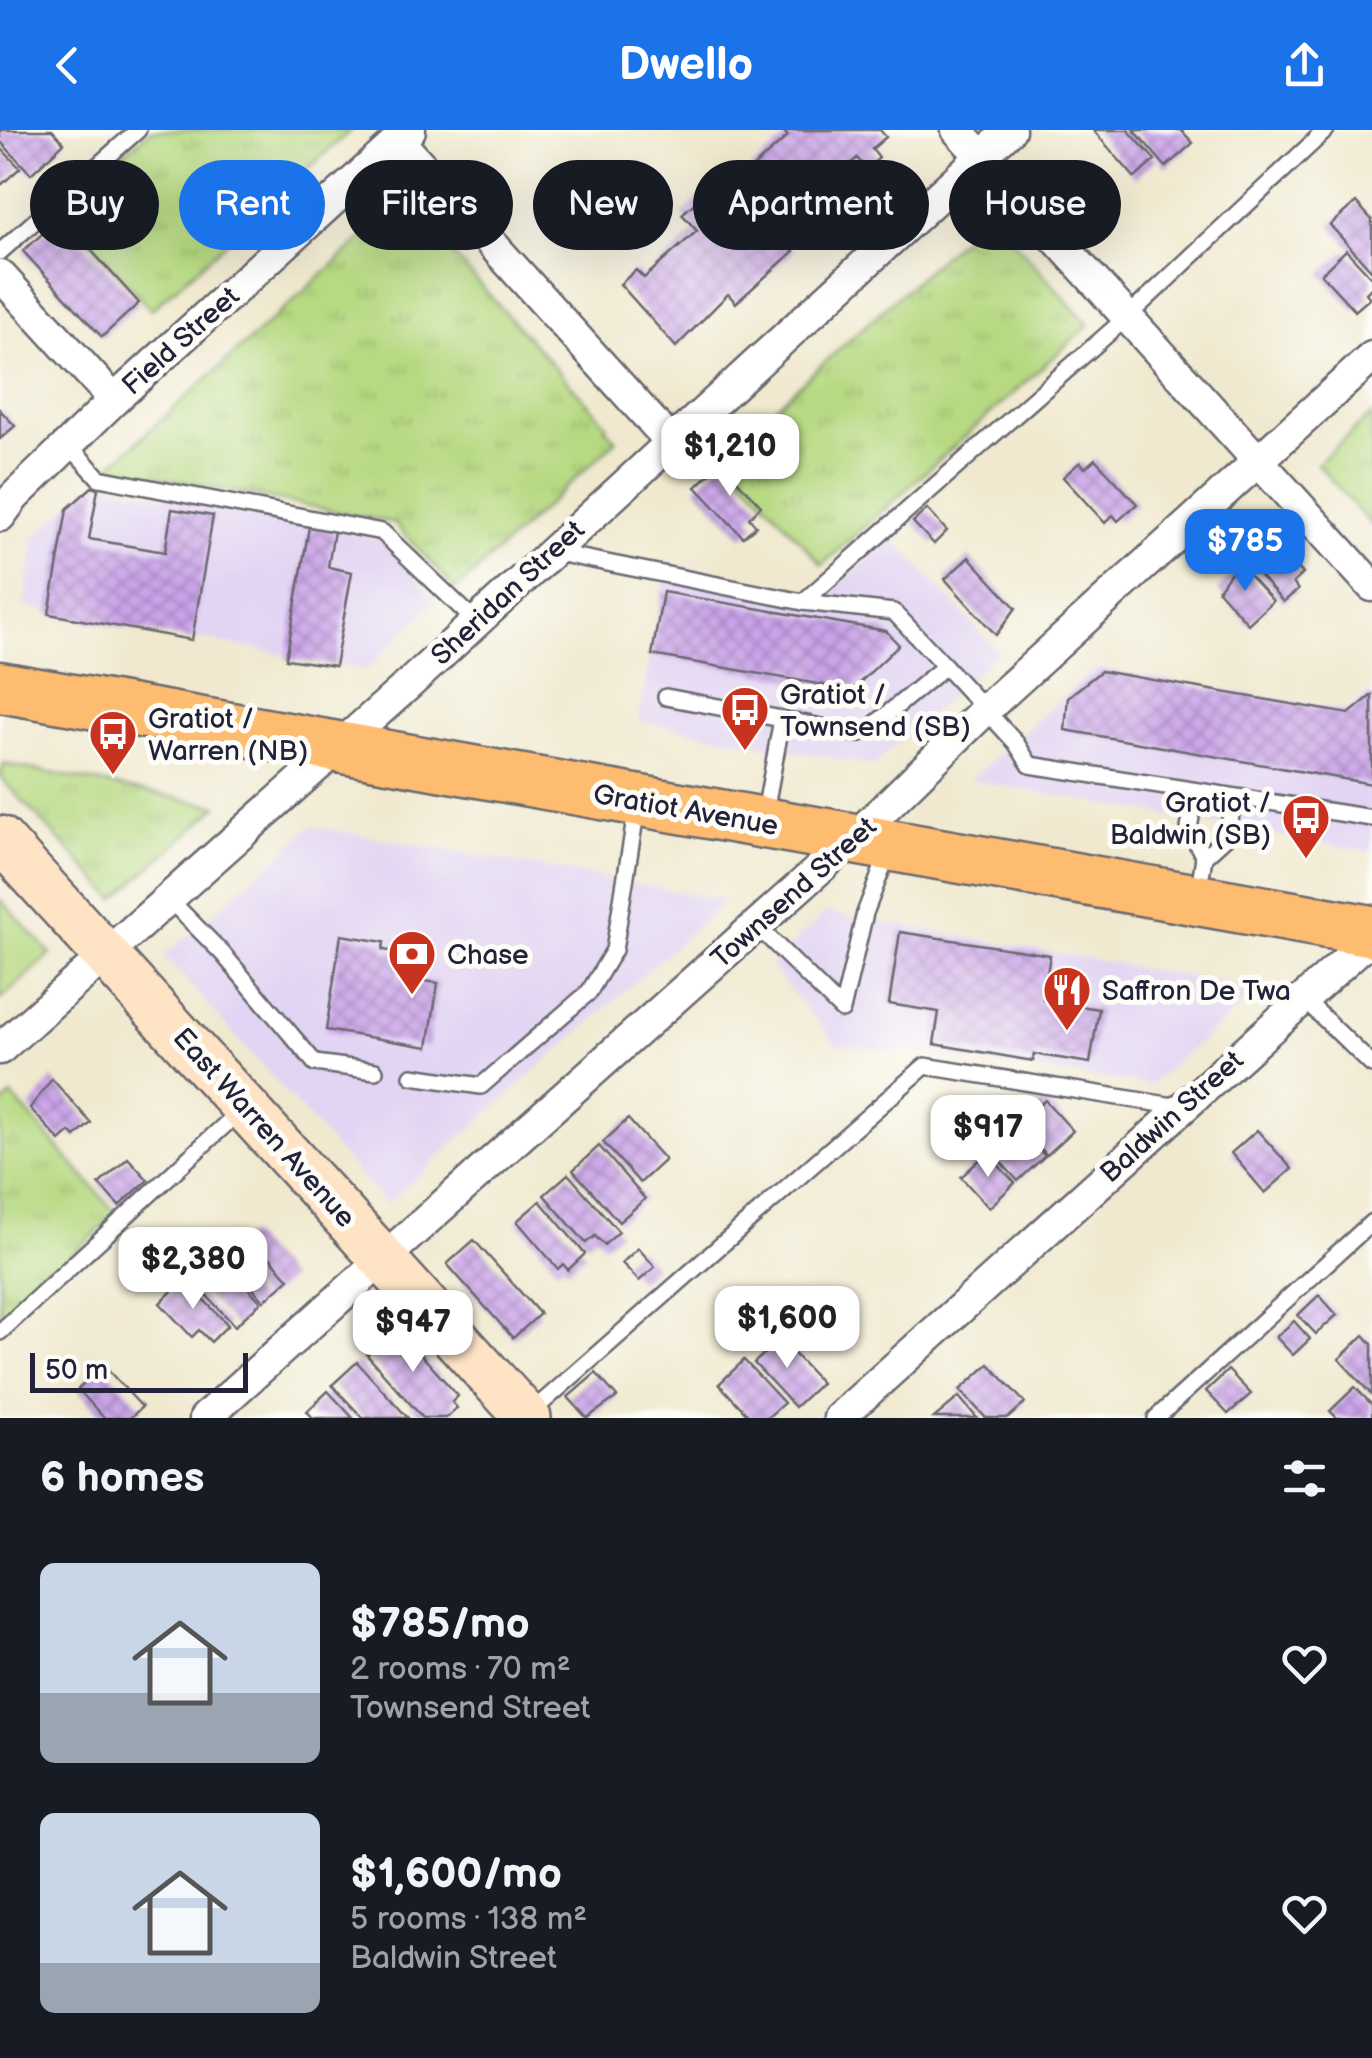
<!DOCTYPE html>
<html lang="en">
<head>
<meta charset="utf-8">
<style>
	body { margin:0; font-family:"Balsamiq Sans",sans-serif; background:#20242c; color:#f1f3f6; height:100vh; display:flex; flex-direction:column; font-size:38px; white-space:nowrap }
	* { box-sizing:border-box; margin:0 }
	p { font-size:32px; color:#9ea1a6 }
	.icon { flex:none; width:55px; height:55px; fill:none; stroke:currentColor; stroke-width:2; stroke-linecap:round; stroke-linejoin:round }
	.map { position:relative; height:1288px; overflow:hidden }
	.drawer { display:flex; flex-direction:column; background:#171b24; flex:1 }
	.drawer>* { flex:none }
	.top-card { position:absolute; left:30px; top:30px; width:1312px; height:90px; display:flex; gap:20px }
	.scale { position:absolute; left:30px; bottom:25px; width:218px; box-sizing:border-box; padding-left:10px; border:5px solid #22223b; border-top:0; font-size:28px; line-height:35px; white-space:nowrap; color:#22223b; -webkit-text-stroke:8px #fdfcf7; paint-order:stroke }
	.price { position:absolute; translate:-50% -85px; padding:0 22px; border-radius:20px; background:#fff; color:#222; font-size:32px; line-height:65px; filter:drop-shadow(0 2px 5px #0008) }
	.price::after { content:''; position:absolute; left:50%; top:60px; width:30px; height:22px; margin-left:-15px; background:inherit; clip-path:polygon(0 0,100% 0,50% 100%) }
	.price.on { background:#1a73e8; color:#fff }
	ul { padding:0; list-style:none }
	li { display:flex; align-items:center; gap:30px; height:250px; padding:0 40px }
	li span { display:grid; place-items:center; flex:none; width:280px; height:200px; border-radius:15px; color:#555 }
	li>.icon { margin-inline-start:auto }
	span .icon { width:120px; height:120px; fill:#fffc; stroke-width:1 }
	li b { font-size:42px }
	h2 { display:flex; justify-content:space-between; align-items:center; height:120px; padding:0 40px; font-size:42px }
	.tag { padding:0 35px; border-radius:45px; background:#171b24; box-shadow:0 10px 40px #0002; font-size:35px; line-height:90px }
	.tag.on { background:#1a73e8; color:#fff }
	header { display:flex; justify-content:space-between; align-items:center; height:130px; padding:0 40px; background:#1a73e8; color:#fff; font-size:45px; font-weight:800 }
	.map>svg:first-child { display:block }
</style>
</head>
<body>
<header><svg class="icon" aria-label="back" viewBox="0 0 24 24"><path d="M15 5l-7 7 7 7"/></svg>Dwello<svg class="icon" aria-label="share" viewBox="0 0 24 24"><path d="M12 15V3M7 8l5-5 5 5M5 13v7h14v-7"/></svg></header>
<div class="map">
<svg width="1372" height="1288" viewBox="0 0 1372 1288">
	<defs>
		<pattern id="grass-tufts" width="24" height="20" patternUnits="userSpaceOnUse" patternTransform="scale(2.5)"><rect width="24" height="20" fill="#b6d981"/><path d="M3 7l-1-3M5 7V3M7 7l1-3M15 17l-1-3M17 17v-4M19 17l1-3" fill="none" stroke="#9cba70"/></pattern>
		<pattern id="building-cross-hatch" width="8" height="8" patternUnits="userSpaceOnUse" patternTransform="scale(2.5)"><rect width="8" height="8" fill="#caa4e9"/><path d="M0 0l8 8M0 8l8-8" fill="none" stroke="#a485be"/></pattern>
	</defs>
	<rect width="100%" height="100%" fill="#fdfcf7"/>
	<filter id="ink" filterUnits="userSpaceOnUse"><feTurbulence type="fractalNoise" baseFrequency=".01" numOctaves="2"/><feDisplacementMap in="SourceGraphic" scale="20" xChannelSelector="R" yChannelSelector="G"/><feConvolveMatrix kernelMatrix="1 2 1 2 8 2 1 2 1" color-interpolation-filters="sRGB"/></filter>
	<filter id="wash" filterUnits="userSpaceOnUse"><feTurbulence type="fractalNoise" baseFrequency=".0048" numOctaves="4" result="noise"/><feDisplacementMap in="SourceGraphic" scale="40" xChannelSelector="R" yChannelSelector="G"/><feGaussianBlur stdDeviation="2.25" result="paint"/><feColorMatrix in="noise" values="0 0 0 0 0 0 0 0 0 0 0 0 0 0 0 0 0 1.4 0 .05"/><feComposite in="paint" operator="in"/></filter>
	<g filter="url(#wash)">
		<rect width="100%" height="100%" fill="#f0e9cf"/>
		<g fill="#e2d4f3">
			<polygon points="94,352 380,409 437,471 366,540 24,476 35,407"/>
			<polygon points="891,406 999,522 873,636 638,591 667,433 828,466"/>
			<polygon points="1095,538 1347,581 1372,560 1372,722 970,650"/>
			<polygon points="312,696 726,770 386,1075 164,826"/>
			<polygon points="826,782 1247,857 1254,865 1150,955 836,914 770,836"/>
		</g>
		<g fill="url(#grass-tufts)" stroke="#6c7e5e" stroke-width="2.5">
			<polygon points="150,0 351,0 151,180 61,79"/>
			<polygon points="404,71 607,295 605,298 616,311 456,460 394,393 109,337"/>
			<polygon points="989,84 1089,195 822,435 723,324"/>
			<polygon points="1372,284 1372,396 1317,334"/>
			<polygon points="4,634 218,676 115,769 0,647"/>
			<polygon points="12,966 117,1084 0,1190 0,976"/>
		</g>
		<polygon fill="#b6d981" stroke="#6c7e5e" stroke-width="2.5" points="0,769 51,824 0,870"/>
		<g id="blocks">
			<g fill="url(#building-cross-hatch)">
				<polygon points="0,0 52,0 64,13 31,44 0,11"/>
				<polygon points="782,0 880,0 886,7 872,19 879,28 867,39 857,28 818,64 827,73 784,111 794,121 736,173 728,164 676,217 620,154 636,140 644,148 697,101 682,84 726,45 734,54 788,6"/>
				<polygon points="1093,0 1128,0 1155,30 1135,48"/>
				<polygon points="1134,0 1181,0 1193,13 1166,37"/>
				<polygon points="0,17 20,38 0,56"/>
				<polygon points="1356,72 1372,90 1372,141 1330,95"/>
				<polygon points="61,87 139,173 102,207 23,121"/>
				<polygon points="1346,120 1372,148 1372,157 1366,163 1370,168 1355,181 1321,144"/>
				<polygon points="0,280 15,296 0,309"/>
				<polygon points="1095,329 1137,374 1118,391 1113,385 1105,393 1063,347 1080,332 1085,338"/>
				<polygon points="721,333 761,376 749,388 756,396 743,407 696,357"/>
				<polygon points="92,357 98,359 89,409 165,422 172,379 213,386 192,510 49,484 67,379"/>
				<polygon points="927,379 947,401 934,414 913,392"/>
				<polygon points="309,397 334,401 328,437 352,442 335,536 286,529"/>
				<polygon points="1273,409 1303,444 1293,453 1298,460 1283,472 1247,431"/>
				<polygon points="969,427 1016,478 996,505 945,449"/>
				<polygon points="1238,433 1273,471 1248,494 1218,460"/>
				<polygon points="663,462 886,501 899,515 852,560 652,525"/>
				<polygon points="1101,541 1349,584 1372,565 1372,654 1065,600 1068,567"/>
				<polygon points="900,802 1050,825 1043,870 1099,879 1090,933 1034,924 1033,931 934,914 939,882 889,874"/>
				<polygon points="341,805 384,812 383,820 402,823 398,847 438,853 428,917 326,900"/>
				<polygon points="52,949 91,993 75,1007 70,1002 60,1011 30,978"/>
				<polygon points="1045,970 1073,1001 1047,1025 1019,995"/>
				<polygon points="628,989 665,1030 640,1053 603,1012"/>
				<polygon points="1017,995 1045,1026 1018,1051 990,1020"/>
				<polygon points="1257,1000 1292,1039 1265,1063 1231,1023"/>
				<polygon points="599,1016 645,1069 619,1092 573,1040"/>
				<polygon points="987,1023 1015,1053 989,1078 961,1047"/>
				<polygon points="128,1028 148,1050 119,1076 99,1054"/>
				<polygon points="568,1044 619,1102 604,1115 595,1106 586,1113 544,1065"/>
				<polygon points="540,1071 585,1124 568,1140 563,1134 558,1139 517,1091"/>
				<polygon points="249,1104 289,1149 264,1171 221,1122"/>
				<polygon points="474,1110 540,1184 513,1208 447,1134"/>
				<polygon points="210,1117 261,1172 235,1196 184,1141"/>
				<polygon points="638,1118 655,1137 639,1151 622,1133"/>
				<polygon points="184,1149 228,1195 211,1212 199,1200 192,1207 160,1173"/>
				<polygon points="1319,1165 1337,1185 1316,1204 1298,1185"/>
				<polygon points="1294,1191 1310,1209 1293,1225 1276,1207"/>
				<polygon points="386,1198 392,1205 398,1199 458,1266 452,1272 457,1278 446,1288 423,1288 367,1225 374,1219 369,1214"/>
				<polygon points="777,1205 821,1253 795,1277 754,1233 764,1224 760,1220"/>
				<polygon points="1364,1205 1372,1214 1372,1265 1339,1229"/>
				<polygon points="744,1230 784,1273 767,1288 751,1288 719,1254"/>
				<polygon points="357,1232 408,1288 363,1288 332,1255"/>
				<polygon points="989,1234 1025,1273 1008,1288 986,1288 960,1260"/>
				<polygon points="103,1235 142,1277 130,1288 104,1288 78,1259"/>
				<polygon points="1228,1240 1251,1264 1228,1284 1206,1261"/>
				<polygon points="596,1243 617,1267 587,1288 568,1267"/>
				<polygon points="1355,1257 1372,1275 1372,1288 1337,1288 1330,1281"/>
				<polygon points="328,1261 353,1288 313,1288 307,1281"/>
				<polygon points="959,1267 977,1288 934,1288"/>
			</g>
		</g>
	</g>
	<g filter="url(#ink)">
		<use href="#blocks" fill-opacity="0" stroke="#6a686f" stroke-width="2.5"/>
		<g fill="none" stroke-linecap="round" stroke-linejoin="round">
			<g stroke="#6a686f" stroke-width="20">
				<g id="lane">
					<polyline points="0,122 138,0"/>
					<polyline points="69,315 99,348 382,402 474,490"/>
					<polyline points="552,422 803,472 1127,187 1326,0"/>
					<polyline points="803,472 894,482 945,536"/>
					<polyline points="666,567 782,589"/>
					<polyline points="1195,663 1189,699 1204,727"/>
					<polyline points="764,688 782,589 857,604 867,601 945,536 1016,613 1030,635 1372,688"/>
					<polyline points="1198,765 1204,727 1227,706 1234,669"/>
					<polyline points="168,768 223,824 315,933 375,941"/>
					<polyline points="756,795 842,880 865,783 889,721"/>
					<polyline points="1304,869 1372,935"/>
					<polyline points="412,946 481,956 589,862 614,820 637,677"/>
					<polyline points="0,1202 240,981"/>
					<polyline points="528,1285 925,936 1180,977"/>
					<polyline points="1156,1288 1372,1092"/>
				</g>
			</g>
			<g stroke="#6a686f" stroke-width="35">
				<g id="street">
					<polyline points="957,0 1372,456"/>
					<polyline points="398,10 670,311"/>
					<polyline points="0,145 114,270"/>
					<polyline points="0,386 14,367 114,270 410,0"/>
					<polyline points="0,919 408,555 1010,0"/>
					<polyline points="205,1288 855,707 983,582 1372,227"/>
					<polyline points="839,1288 1372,807"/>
				</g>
			</g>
			<g stroke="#6a686f" stroke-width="50">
				<polyline id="secondary" points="0,709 528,1288"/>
			</g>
			<g stroke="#6a686f" stroke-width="55">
				<polyline id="primary" points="0,557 1372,801"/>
			</g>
			<use href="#lane" stroke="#fff" stroke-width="15"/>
			<use href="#street" stroke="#fff" stroke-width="30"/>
			<use href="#secondary" stroke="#fee4c5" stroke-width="45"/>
			<use href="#primary" stroke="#fdbc6f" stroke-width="50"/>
		</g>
	</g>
	<defs>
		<g id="bus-pin" transform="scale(2.5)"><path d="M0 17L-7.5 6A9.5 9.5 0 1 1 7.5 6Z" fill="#c8321e" stroke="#fdfcf7"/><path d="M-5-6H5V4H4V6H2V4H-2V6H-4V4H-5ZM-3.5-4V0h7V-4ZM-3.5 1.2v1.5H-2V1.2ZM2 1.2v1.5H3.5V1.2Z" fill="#fff"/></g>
		<g id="bank-pin" transform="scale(2.5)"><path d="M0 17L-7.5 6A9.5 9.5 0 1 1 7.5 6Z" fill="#c8321e" stroke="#fdfcf7"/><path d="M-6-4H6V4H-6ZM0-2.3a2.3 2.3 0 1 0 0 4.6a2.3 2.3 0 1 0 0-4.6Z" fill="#fff"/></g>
		<g id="restaurant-pin" transform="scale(2.5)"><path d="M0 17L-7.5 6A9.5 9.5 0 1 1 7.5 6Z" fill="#c8321e" stroke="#fdfcf7"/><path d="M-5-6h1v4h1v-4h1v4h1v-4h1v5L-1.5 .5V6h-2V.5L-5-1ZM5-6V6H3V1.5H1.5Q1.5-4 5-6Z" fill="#fff"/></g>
	</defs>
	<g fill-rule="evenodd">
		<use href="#bus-pin" x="745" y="580"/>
		<use href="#bus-pin" x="113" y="604"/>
		<use href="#bus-pin" x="1306" y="688"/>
		<use href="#bank-pin" x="412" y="824"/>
		<use href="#restaurant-pin" x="1067" y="860"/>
	</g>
	<g text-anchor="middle" stroke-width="10" stroke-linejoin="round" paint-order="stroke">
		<g font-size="28" fill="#22223b" stroke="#fdfcf7">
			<text transform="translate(180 210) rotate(-42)" y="10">Field Street</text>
			<text transform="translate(507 462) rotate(-43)" y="10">Sheridan Street</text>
			<text transform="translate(686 679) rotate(10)" y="10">Gratiot Avenue</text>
			<text transform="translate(793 762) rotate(-42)" y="10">Townsend Street</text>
			<text transform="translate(1171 986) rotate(-42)" y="10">Baldwin Street</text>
			<text transform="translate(265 997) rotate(48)" y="10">East Warren Avenue</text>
		</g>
		<g font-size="28" fill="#22223b" stroke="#fdfcf7" text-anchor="start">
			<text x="780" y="574">Gratiot /<tspan x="780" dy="32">Townsend (SB)</tspan></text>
			<text x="148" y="598">Gratiot /<tspan x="148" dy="32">Warren (NB)</tspan></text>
			<text x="1271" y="682" text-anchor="end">Gratiot /<tspan x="1271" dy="32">Baldwin (SB)</tspan></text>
			<text x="447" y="834">Chase</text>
			<text x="1102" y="870">Saffron De Twa</text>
		</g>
	</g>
</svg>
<div class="scale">50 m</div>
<b class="price" style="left:730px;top:369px">$1,210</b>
<b class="price on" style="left:1245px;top:464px">$785</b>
<b class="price" style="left:988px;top:1050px">$917</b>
<b class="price" style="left:193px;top:1182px">$2,380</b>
<b class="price" style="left:787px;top:1241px">$1,600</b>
<b class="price" style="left:413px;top:1245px">$947</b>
<div class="top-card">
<a class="tag">Buy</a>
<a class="tag on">Rent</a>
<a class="tag">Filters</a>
<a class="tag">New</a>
<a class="tag">Apartment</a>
<a class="tag">House</a>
</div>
</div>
<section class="drawer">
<h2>6 homes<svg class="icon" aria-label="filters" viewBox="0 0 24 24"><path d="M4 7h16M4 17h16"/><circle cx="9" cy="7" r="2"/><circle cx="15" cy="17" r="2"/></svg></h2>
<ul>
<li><span style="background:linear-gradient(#c9d6e8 65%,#9aa5b1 0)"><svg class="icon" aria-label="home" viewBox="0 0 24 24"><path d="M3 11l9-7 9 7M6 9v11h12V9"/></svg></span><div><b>$785/mo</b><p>2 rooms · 70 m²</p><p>Townsend Street</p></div><svg class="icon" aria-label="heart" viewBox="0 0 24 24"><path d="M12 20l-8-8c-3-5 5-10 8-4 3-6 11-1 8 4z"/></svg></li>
<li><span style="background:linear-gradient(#c9d6e8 75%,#9aa5b1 0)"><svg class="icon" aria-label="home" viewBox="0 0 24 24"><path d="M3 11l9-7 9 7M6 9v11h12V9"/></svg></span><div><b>$1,600/mo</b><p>5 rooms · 138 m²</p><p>Baldwin Street</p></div><svg class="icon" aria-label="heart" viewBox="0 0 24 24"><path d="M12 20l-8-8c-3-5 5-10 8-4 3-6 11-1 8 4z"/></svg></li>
</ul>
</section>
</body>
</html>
